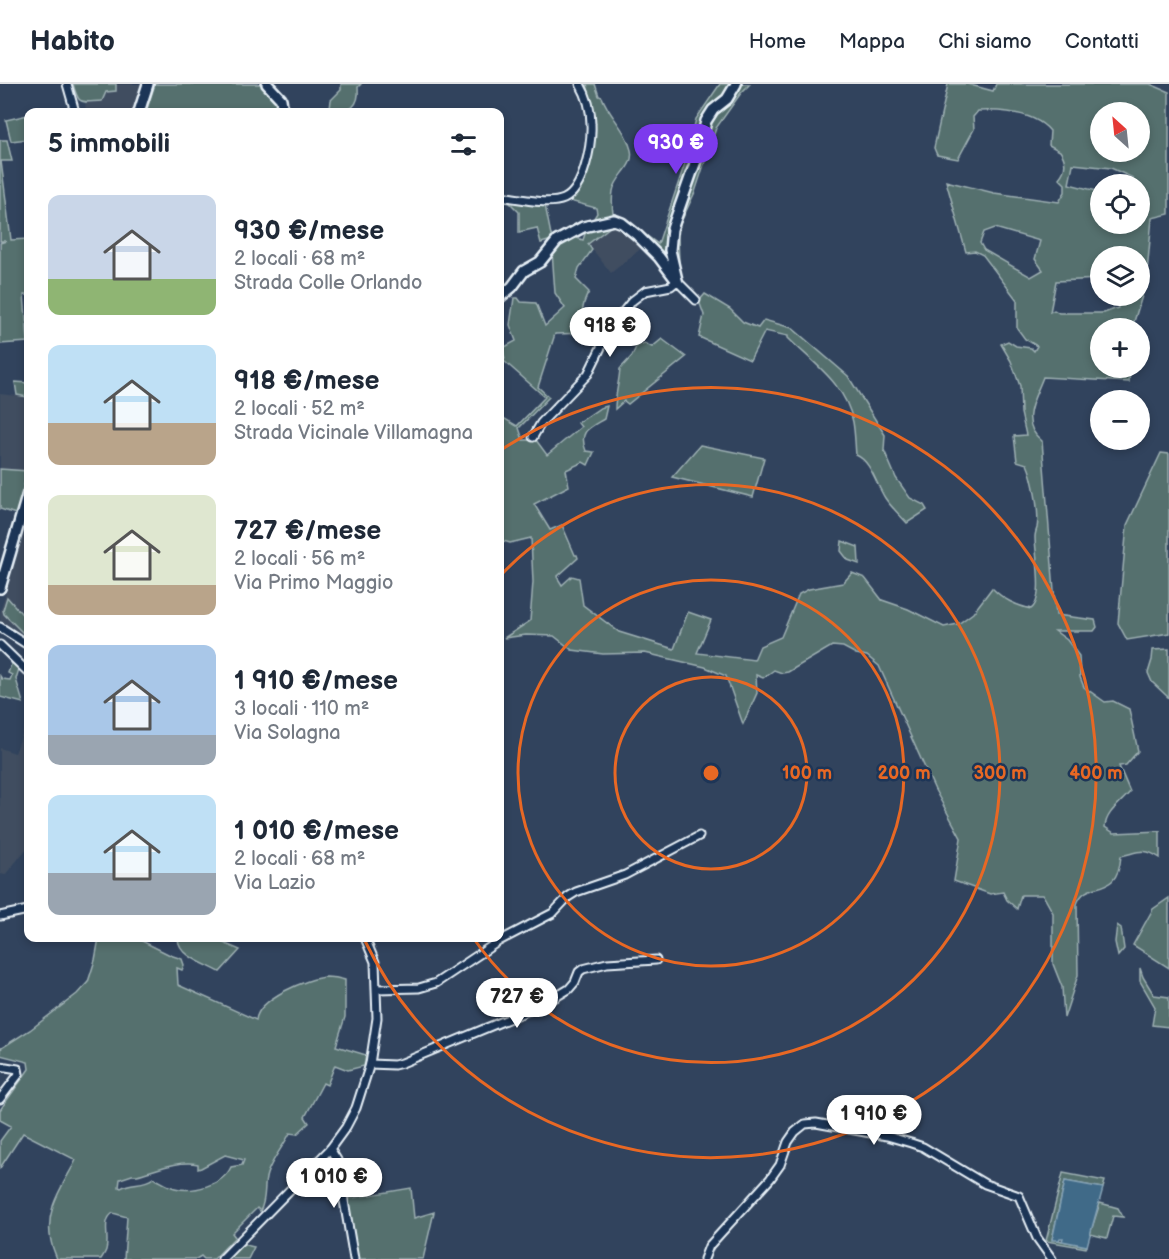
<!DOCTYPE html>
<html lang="it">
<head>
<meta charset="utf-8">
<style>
	body { margin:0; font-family:"Balsamiq Sans",sans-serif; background:#f2f2f3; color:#1f2937; height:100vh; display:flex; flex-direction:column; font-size:22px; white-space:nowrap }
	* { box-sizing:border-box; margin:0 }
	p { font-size:20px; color:#747a83 }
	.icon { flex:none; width:33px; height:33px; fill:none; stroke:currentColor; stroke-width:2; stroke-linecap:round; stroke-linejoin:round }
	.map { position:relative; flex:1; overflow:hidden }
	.panel { position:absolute; left:24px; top:24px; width:480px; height:834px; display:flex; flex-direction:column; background:#fff; border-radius:12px; box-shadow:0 3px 9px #0003 }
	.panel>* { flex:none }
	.needle { width:39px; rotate:333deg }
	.controls { position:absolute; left:1090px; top:18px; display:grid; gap:12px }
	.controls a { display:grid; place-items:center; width:60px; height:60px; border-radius:50%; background:#fff; box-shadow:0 3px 9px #0003; font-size:30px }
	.price { position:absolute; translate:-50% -51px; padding:0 14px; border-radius:21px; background:#fff; color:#222; font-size:20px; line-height:39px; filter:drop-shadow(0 2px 3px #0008) }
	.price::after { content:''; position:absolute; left:50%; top:36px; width:18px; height:14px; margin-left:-9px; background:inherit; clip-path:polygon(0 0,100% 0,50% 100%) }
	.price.on { background:#7c3aed; color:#fff }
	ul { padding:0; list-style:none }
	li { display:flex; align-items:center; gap:18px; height:150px; padding:0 24px }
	li span { display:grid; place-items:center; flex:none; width:168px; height:120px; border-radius:12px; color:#555 }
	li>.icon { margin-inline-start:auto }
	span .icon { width:72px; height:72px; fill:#fffc; stroke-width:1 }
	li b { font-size:26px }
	h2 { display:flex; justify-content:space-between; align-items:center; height:72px; padding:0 24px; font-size:26px }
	header { display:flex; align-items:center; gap:36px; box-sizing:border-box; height:84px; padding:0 30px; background:#fff; border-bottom:2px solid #e0e1e3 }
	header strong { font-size:28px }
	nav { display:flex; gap:33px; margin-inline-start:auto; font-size:21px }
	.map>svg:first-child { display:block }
</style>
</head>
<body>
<header>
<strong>Habito</strong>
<nav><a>Home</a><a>Mappa</a><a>Chi siamo</a><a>Contatti</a></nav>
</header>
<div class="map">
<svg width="1169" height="1175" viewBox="0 0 1169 1175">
	<rect width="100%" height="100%" fill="#31435d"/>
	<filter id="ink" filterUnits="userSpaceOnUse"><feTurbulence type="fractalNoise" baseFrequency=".0167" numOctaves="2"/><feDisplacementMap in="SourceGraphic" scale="12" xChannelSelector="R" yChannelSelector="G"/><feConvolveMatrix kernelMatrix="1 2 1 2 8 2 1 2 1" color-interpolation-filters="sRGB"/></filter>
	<g filter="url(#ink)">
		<g fill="#3f4d61">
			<polygon points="73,0 142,0 134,28 82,28 86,28 85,18 77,16"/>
			<polygon points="614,140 631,152 643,163 611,189 588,160"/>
			<polygon points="0,310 28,313 28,387 0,385"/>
			<polygon points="28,435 28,565 0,540 0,528"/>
			<polygon points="26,639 28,639 28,763 5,791 0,790 0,664 15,669"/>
		</g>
		<g fill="#54706e" stroke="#9eb0b3" stroke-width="1.5" fill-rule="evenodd">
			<path d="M73,0H116V7L106,8L102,17C80,18 79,22 73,0Z"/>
			<path d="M155,0H260C270,8 280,15 278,28H146Z"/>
			<path d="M341,0H361L358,3C360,22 350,29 332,28L330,25L331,16L341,6Z"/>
			<path d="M587,0H595L599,12L602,13C609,32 626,45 631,66C635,83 616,91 613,107C611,118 613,130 614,140L588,160L592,166L579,184L576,195L589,208C580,223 581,235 589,249L555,250L538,303L549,313L519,344L523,356H536L547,371L581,343L578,339L600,324L607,322L604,335C589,344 578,347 586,367L594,368L588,381L583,378L566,386L569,402L534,420L550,446L562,441L575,471H577L578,474L557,493L562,501L572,492L579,494L583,521L619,548L674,565L688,528L711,536L697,569L754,576L760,562L781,553L799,510L809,505L843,499L852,489L865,494L882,516L908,525L944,543L958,540L973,529L992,504C1004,516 1015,521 1031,525C1045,516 1035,469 1035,453C1035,450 1036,447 1037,444C1040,430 1033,393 1027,380L1017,377L1014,352L1026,351L1021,329L1020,302L1011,277L1001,260L1008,257L1016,262L1031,264L1034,267L1037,262L1025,255L1017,244V216L983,171L975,167L966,168L946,97L994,109L1059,118L1065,108V100L1059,94C1066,86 1067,77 1060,67L1049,61L1050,47C1034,28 1001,26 978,27L973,33L974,45L958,75L937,71L934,64L948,0H967L993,7L996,0H1150L1169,8V130L1152,134L1146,199L1132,244H1101V284H1130L1129,298L1043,293C1035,315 1018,338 1042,357L1056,531L1095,536L1097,543L1094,547H1055L1067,556L1079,572L1080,593L1084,603L1105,618L1113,617L1129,625L1138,667L1126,681L1119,682L1130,708C1121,719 1106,728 1105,743L1114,749L1160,747V774C1144,763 1139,768 1121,772C1117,818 1087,792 1077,820L1078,891L1064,934L1062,903L1053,880V829L1043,811H1021L1017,825L1007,816L1003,808L990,810L954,797L961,754L935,706L879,582L867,572L856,570L843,563L832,562L788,588L782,589L774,586L763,594L756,591L757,609L743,640L726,592L705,583L645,569L603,570L572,566L554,552L526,551L504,554L530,537L533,498L531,454L510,459L500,456V332L517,342L545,313L504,277L500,282V279L505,275L503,264L516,257L510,241L514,214H518L521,218L536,219L545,242L565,224L555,209L552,167L557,159L580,146L577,154L583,156L586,147L597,129L596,124L570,117L586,89L595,36ZM1101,28H1140V68H1101ZM1073,80L1111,84L1133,94L1135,100H1140V140H1101V108L1069,100ZM995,144L1040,157L1035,175L1043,186L1031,193L984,166L980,159L984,148ZM1101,172H1140V212H1116L1118,224L1104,229H1059L1054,226L1050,228L1056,197L1101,195Z"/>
			<polygon points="720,0 734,0 701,44 667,176 629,142 631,140 658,160 684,82 696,35"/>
			<path d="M739,0H750L741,9L716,44L695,108L680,140L678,152L679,179L678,181C665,147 698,74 710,39L713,32Z"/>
			<polygon points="28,31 28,55 11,57 6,36"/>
			<polygon points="0,56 7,56 12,77 1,77 11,156 28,155 28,211 24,211 28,258 0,260 0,159 6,157 0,157"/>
			<polygon points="500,114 545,121 552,156 541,159 537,144 519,148 519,128 510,119 500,116"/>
			<path d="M705,210L730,225L743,238L758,244L764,236L792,244L848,292L885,351L884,366L896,394L910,414L924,421L927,426L907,439C900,431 891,423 885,414C876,400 871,377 856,371C855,360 855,349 853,338C846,300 813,279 788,254V252L765,247L750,276L699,253L704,231L699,217Z"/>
			<path d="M662,255L686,273L628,320L624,317L615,325C615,311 619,299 620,285L632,272L636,263L644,259L652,263Z"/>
			<polygon points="15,298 28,299 28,313 17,311"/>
			<polygon points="700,361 764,374 753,413 672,393"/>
			<polygon points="1161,369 1169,370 1169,549 1127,556 1118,539 1127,441"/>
			<polygon points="0,385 28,387 16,430 0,425"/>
			<polygon points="842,457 858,463 859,480 848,476 841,467"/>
			<polygon points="7,513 28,537 28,542 24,550 4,530 3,526"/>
			<polygon points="1169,565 1169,614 1152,598 1148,589 1152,576 1153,566"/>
			<polygon points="12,578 19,585 16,595 23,619 0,613 0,592 2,595 10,596 12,591 8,589"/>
			<polygon points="1169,814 1169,884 1133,861 1153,825"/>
			<polygon points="1117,841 1121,844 1124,865 1118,872 1115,858"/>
			<path d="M99,854H136L170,871L182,875L184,881L182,886L177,884L178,901L256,936C258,915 307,894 326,893C333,893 339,894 345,896V933L336,962L366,971L364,982L348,986L335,981L327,1001L323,999L305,1033L309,1039L297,1050L290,1049C283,1063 272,1075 267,1090C263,1102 267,1115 260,1127L257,1124L232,1149L235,1153L214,1175H204L201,1172L196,1175H124L127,1133L113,1129C101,1137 110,1154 106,1166C105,1169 103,1172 101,1175H57C55,1169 52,1163 51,1157C44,1125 63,1102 76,1076L23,1049L0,1084V1057L11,1042L0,1036V1026L29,985L28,978L0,971V965L30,946L77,910L88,898L95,876ZM225,1071L244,1076L242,1081L231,1083C223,1101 193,1109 175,1104C167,1102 161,1097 153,1094C144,1102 131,1097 121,1104L119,1103L120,1095L132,1091H137C156,1086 178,1076 198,1080V1085L201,1084Z"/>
			<path d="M178,854H212L240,866L220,888C206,880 178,872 178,854Z"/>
			<polygon points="1140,884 1143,893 1154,911 1169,913 1169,943 1152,941 1155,923 1140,897"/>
			<polygon points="1063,1089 1105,1097 1103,1104 1065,1097 1052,1155 1087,1162 1086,1164 1046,1157"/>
			<polygon points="411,1104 414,1134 434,1128 423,1175 356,1175 346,1115"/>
			<polygon points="1100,1119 1118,1124 1123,1133 1113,1132 1107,1154 1090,1150"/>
			<polygon points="241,1160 254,1163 248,1175 227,1175"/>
		</g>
		<polygon fill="#416b88" stroke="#84a1b5" stroke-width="1.5" points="1065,1097 1103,1104 1087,1162 1062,1157 1063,1154 1060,1154 1059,1156 1052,1156"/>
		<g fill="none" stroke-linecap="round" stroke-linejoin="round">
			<g stroke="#e8f1f8" stroke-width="11">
				<g id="street">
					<polyline points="67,0 75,28"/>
					<path d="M500,112C517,114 548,122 564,115C584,106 592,60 591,40C591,26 587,12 580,0"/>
					<polyline points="533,353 541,339 588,290 611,243 632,217 645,207 671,202 677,197 696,216"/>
					<polyline points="0,543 28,561"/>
					<polyline points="0,561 28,588"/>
					<polyline points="0,832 28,826"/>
					<polyline points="377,905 419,904 436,899 499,857 553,829 568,813 576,808 625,791 699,752"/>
					<polyline points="370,980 394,981 402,979 544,920 569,905 575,898 579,888 583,885 607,879 656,876"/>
					<polyline points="0,982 18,985 19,990 0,1015"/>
					<polyline points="330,1065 337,1076 354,1175"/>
					<polyline points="222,1175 330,1065 346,1043 356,1024 370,980 377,934 375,878 365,854"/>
					<polyline points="704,1175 709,1162 770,1095 780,1081 788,1058 795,1048 805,1040 816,1039 887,1052 911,1059 923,1063 985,1100 1019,1112 1037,1154 1052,1175"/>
				</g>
			</g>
			<g stroke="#e8f1f8" stroke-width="14">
				<g id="secondary">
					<polyline points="267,0 281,15 283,28"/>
					<polyline points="139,28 148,0"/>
					<polyline points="677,196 670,166 672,145 699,68 706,37 713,26 727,15 736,0"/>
					<polyline points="500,213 512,203 524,187 540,178 557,157 583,143 614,136 622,139 637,151 659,173 677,197"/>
					<polyline points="0,504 28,409"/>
				</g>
			</g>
			<use href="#street" stroke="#1d3557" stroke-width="7"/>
			<use href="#secondary" stroke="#1d3557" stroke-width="9"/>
		</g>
	</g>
	<g fill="none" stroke="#e86824" stroke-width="3">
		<circle cx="711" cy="689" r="96"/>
		<circle cx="711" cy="689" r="193"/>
		<path d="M500 492A289 289 0 1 1 474 855"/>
		<path d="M501 366A385 385 0 1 1 364 855"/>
	</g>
	<circle cx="711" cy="689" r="9" fill="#e86824" stroke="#1d3557" stroke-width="3"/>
	<g font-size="18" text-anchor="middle" font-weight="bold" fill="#e86824" stroke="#1d3557" stroke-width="5" stroke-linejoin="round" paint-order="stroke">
		<text x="807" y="695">100 m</text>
		<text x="904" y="695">200 m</text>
		<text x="1000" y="695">300 m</text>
		<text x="1096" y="695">400 m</text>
	</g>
</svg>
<div class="controls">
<a><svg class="needle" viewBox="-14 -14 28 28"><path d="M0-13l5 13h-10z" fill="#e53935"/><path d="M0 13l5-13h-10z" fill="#747a83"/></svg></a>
<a><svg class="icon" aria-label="locate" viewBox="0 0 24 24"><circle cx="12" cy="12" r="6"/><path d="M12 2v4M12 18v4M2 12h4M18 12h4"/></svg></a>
<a><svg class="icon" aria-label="layers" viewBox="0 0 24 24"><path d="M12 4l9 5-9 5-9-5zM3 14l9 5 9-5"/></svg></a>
<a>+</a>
<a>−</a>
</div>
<b class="price on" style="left:676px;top:91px">930 €</b>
<b class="price" style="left:610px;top:274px">918 €</b>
<b class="price" style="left:517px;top:945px">727 €</b>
<b class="price" style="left:874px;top:1062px">1 910 €</b>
<b class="price" style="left:334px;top:1125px">1 010 €</b>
<section class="panel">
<h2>5 immobili<svg class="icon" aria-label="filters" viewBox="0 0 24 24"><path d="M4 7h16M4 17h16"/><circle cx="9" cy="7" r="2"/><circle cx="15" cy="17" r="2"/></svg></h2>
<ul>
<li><span style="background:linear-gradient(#c9d6e8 70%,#8fb573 0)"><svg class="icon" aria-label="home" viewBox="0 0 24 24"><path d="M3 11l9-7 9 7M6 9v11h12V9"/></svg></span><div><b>930 €/mese</b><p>2 locali · 68 m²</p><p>Strada Colle Orlando</p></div></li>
<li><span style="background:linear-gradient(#bfe0f5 65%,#b9a48a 0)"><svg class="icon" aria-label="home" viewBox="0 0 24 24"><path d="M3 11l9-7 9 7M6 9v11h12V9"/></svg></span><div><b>918 €/mese</b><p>2 locali · 52 m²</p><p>Strada Vicinale Villamagna</p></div></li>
<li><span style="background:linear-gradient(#dfe7d0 75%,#b9a48a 0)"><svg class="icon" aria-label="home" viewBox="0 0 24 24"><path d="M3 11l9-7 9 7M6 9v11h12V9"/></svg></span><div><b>727 €/mese</b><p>2 locali · 56 m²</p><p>Via Primo Maggio</p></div></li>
<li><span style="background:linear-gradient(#a9c7e8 75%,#9aa5b1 0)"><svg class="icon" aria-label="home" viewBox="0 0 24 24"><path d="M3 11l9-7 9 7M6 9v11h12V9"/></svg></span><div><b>1 910 €/mese</b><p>3 locali · 110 m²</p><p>Via Solagna</p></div></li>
<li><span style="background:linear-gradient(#bfe0f5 65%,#9aa5b1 0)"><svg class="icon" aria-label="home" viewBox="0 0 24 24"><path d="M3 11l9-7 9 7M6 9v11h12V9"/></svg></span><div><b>1 010 €/mese</b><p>2 locali · 68 m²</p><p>Via Lazio</p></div></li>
</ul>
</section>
</div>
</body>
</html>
